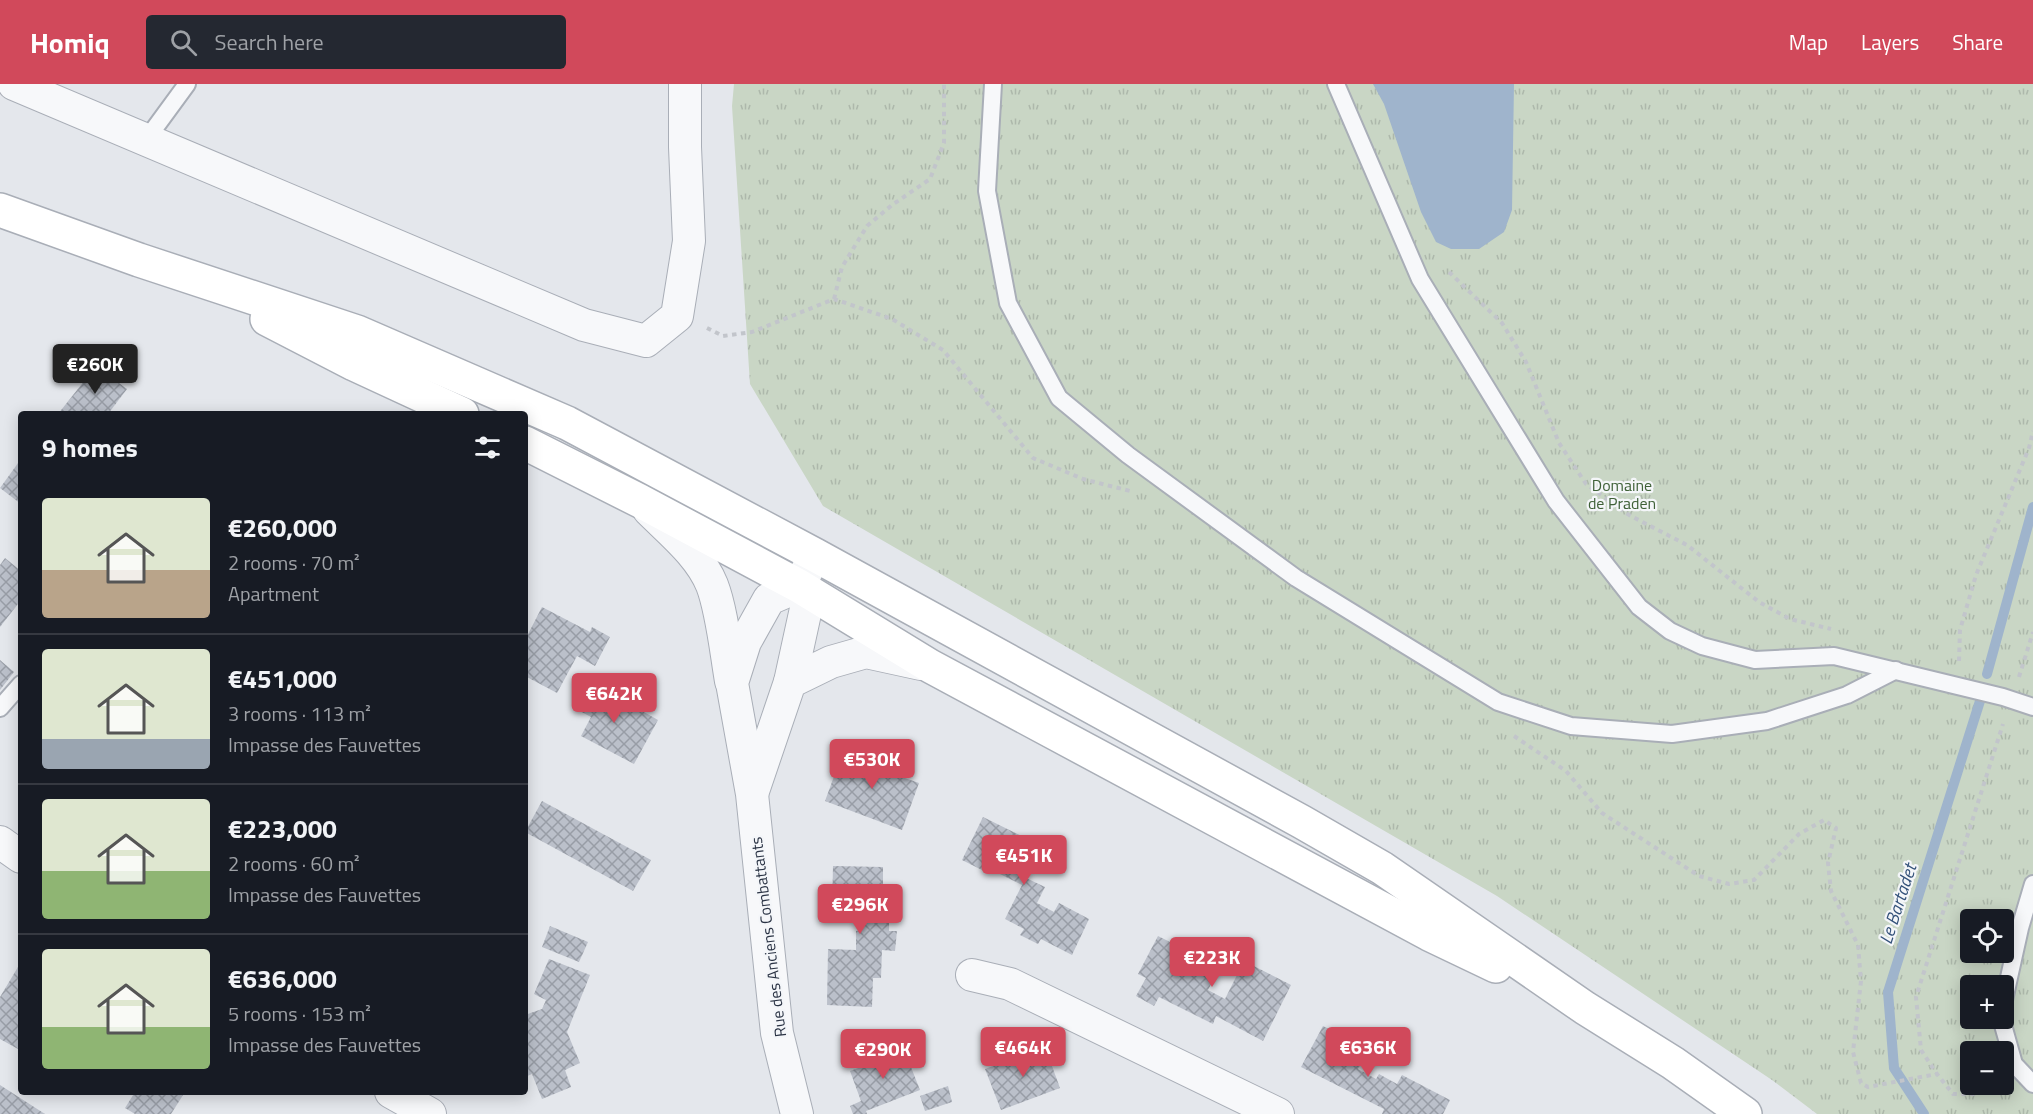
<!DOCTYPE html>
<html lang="en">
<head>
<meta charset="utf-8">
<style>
	body { margin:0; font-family:"Titillium Web",sans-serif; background:#242831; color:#f1f3f6; height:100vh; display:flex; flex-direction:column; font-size:22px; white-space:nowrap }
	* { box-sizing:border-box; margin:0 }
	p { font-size:20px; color:#9ea1a6 }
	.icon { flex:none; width:33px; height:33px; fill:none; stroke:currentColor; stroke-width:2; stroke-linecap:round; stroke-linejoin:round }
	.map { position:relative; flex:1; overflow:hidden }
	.drawer { position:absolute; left:18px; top:327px; width:510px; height:684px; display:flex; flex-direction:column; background:#171b24; border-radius:6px; box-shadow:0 3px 15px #0003 }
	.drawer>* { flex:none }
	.tools { position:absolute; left:1960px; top:825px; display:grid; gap:12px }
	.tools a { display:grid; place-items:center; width:54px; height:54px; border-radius:6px; background:#171b24; box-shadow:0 3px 15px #0003; font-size:30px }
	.price { position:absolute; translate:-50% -51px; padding:0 14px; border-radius:6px; background:#d1495b; color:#fff; font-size:20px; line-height:39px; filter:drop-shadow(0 2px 3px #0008) }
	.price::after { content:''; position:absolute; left:50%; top:36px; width:18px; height:14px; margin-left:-9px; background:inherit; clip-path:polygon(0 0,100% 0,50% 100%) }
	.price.current { background:#222; color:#fff }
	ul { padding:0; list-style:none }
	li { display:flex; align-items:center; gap:18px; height:150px; padding:0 24px }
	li+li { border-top:2px solid #363941 }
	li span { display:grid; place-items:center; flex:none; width:168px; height:120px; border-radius:6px; color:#555 }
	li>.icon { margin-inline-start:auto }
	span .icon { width:72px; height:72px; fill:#fffc; stroke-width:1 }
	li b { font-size:26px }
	h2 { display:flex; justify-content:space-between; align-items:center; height:72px; padding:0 24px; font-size:26px }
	header { display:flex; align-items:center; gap:36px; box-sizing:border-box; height:84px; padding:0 30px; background:#d1495b; color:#fff }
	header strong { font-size:28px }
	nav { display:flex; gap:33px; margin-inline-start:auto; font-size:21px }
	.search { width:420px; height:54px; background:#242831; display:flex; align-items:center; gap:15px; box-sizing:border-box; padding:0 21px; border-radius:6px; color:#9ea1a6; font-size:22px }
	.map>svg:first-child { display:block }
</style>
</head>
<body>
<header>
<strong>Homiq</strong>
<div class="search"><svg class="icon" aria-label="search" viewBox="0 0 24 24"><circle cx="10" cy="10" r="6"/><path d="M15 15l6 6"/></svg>Search here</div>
<nav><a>Map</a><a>Layers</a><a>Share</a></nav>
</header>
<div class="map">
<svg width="2033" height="1030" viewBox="0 0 2033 1030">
	<defs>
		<pattern id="park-tufts" width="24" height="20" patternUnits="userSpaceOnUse" patternTransform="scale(1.5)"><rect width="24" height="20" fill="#c9d6c5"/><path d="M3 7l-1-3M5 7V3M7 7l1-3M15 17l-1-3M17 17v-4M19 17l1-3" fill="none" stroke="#adb8ab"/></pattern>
		<pattern id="building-cross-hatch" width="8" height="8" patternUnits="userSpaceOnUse" patternTransform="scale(1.5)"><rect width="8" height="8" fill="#bbc0ca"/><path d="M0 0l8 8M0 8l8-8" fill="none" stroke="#989da6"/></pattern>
	</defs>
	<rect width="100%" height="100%" fill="#e4e7ec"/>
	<path fill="url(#park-tufts)" fill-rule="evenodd" d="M734,0H2033V1030H1817L1772,996L1497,812L823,422L750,300L732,22ZM1971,836H2004V868H1971ZM1971,902H2004V934H1971ZM1971,968H2004V1000H1971Z"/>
	<polygon fill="#9fb4cc" points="1373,0 1514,0 1512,126 1504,148 1479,165 1451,165 1436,158 1421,128 1384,20"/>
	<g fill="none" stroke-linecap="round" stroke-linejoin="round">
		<g stroke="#9fb4cc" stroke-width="10">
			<polyline points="1987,590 2033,423"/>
			<polyline points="1924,1030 1894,984 1888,908 1980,617"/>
		</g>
	</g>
	<g fill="url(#building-cross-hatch)">
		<polygon points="96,282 127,305 108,330 58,330"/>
		<polygon points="21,375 21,420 0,404"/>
		<polygon points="5,474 21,487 21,516 0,543 0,481"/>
		<polygon points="542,523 590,548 592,543 610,553 595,582 577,572 557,609 525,592 525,556"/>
		<polygon points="0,576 14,588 0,606"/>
		<polygon points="587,598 606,608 604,613 632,628 635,623 658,636 634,680 581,652 591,633 574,624"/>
		<polygon points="844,665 901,687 899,692 919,699 902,746 825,717"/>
		<polygon points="542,717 651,776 633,807 525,748"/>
		<polygon points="983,733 1042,762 1026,794 1045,803 1037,819 1054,828 1059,819 1089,835 1072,871 1041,855 1038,860 1020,851 1024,845 1005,835 1022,801 992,786 990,790 962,776"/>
		<polygon points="833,782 883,783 883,803 893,803 893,826 889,826 889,847 897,847 895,867 882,866 881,894 873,894 872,923 827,921 828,865 856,866 856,847 862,846 862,827 832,825"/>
		<polygon points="550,842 588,858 579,878 542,863"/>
		<polygon points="1158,852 1184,865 1180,873 1199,882 1212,854 1230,863 1208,906 1225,915 1244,877 1291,901 1263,957 1216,932 1213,940 1159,913 1154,922 1136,912 1146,894 1138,890"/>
		<polygon points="549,875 590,891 567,948 580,979 565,986 571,1003 542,1015 532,990 525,993 525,931 542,925 546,916 534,910"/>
		<polygon points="21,878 21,960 18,965 0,955 0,913"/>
		<polygon points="1323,942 1369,966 1358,985 1376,995 1379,990 1397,1000 1402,991 1450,1016 1443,1030 1382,1030 1384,1025 1301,983"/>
		<polygon points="889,960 892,972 905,968 920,1006 866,1027 867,1030 853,1030 850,1022 861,1017 850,987 875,978 871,966"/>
		<polygon points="1045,963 1060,1004 1001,1026 985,985"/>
		<polygon points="0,1001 45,1030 0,1030"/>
		<polygon points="948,1002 952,1018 925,1027 920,1012"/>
		<polygon points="135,1008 185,1008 171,1030 135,1030 125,1024"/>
	</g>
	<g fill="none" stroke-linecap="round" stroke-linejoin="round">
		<g stroke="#a9aeb7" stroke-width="20">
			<g id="service">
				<polyline points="993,0 987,107 1008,219 1059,314 1128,371 1296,494 1498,618 1571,642 1672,650 1767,637 1847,611 1896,586"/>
				<polyline points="1336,0 1420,195 1556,417 1639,523 1670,547 1702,562 1755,576 1834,572 2003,613 2033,623"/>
				<polyline points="146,56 187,0"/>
				<polyline points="0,624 21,600"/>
				<polyline points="2004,916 2020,844 2033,800"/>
				<polyline points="2001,934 2014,980 2033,1000"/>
			</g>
		</g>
		<g stroke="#a9aeb7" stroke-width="34">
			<g id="minor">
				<polyline points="14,0 584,241 646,257 677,232 689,157 685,63 685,0"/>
				<path d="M649,426C671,448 700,471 712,501C722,527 726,568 731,597"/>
				<polyline points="790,598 807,520 799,502"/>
				<polyline points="753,707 790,598 831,578 866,568 921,580"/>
				<polyline points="0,758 21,773"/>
				<polyline points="972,891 1010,900 1278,1030"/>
				<polyline points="391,1008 430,1030"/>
				<polyline points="797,1030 777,949 752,710 732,599 745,558 769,515 799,502 815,471"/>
			</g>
		</g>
		<g stroke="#a9aeb7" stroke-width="36">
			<g id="secondary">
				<polyline points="0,126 139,176 357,248 567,339 815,471 1302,738 1382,784 1585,924 1673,979 1745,1030"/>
				<polyline points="267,235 354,280 462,330"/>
				<polyline points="525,359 640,417 799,502 930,582 1429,850 1496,882"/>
			</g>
		</g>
		<g stroke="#c2c5cb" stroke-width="4" stroke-dasharray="4.5 4.5" stroke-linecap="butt">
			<polyline points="1449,188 1502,239 1526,278 1559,359 1586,400 1629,431 1687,461 1759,518 1790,535 1831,545"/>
			<polyline points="834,215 842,183 867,142 892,121 930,95 944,59 944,0"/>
			<polyline points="707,244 723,252 752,248 834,215 892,235 943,266 1033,374 1083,395 1130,407"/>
			<polyline points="1959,577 1960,546 1976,491 2029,364 2033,347"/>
			<polyline points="2019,593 2033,548"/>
			<polyline points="1514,652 1566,687 1602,729 1699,792 1729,800 1754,796 1799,750 1824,736 1836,744 1828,779 1831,807 1858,861 1861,897 1853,968 1861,999 1868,1003 1937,990"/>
			<polyline points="2001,1003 1973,1010 1953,1010 1937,990 1921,966 1916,913 2003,640"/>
		</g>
		<use href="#service" stroke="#f7f8fa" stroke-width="16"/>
		<use href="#minor" stroke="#f7f8fa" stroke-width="32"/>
		<use href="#secondary" stroke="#fff" stroke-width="33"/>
	</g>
	<g text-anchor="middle" stroke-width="4.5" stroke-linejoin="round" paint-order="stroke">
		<g font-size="16" fill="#3f6138" stroke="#f4f6f9">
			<text x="1622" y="407">Domaine<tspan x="1622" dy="18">de Praden</tspan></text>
		</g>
		<g font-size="16" fill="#2b3445" stroke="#f4f6f9">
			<text transform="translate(768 853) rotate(-97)" y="6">Rue des Anciens Combattants</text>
		</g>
		<g font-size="18" font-style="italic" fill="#34527a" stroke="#f4f6f9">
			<text transform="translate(1898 820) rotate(-72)" y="6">Le Bartadet</text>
		</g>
	</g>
</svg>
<div class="tools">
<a><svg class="icon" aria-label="locate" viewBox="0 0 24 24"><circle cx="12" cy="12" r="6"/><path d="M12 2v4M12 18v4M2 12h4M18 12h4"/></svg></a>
<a>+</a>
<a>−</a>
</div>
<b class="price current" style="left:95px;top:311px">€260K</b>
<b class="price" style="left:614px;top:640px">€642K</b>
<b class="price" style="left:872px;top:706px">€530K</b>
<b class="price" style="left:1024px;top:802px">€451K</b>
<b class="price" style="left:860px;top:851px">€296K</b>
<b class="price" style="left:1212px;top:904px">€223K</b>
<b class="price" style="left:1023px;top:994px">€464K</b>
<b class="price" style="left:1368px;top:994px">€636K</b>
<b class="price" style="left:883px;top:996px">€290K</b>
<section class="drawer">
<h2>9 homes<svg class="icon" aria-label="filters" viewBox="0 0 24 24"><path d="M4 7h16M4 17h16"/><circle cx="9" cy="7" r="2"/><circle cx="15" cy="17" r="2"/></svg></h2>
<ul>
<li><span style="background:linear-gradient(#dfe7d0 60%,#b9a48a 0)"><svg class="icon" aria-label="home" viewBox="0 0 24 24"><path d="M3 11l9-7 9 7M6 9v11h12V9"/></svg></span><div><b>€260,000</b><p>2 rooms · 70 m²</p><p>Apartment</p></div></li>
<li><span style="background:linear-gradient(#dfe7d0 75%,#9aa5b1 0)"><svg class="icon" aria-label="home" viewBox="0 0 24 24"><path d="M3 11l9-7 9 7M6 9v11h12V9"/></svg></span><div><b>€451,000</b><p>3 rooms · 113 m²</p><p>Impasse des Fauvettes</p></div></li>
<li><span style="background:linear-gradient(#dfe7d0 60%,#8fb573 0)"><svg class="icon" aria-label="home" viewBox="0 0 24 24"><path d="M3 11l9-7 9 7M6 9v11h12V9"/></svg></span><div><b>€223,000</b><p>2 rooms · 60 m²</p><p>Impasse des Fauvettes</p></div></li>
<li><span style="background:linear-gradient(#dfe7d0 65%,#8fb573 0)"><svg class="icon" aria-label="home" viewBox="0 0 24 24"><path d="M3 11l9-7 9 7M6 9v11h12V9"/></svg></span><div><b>€636,000</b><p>5 rooms · 153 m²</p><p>Impasse des Fauvettes</p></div></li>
</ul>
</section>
</div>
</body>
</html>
